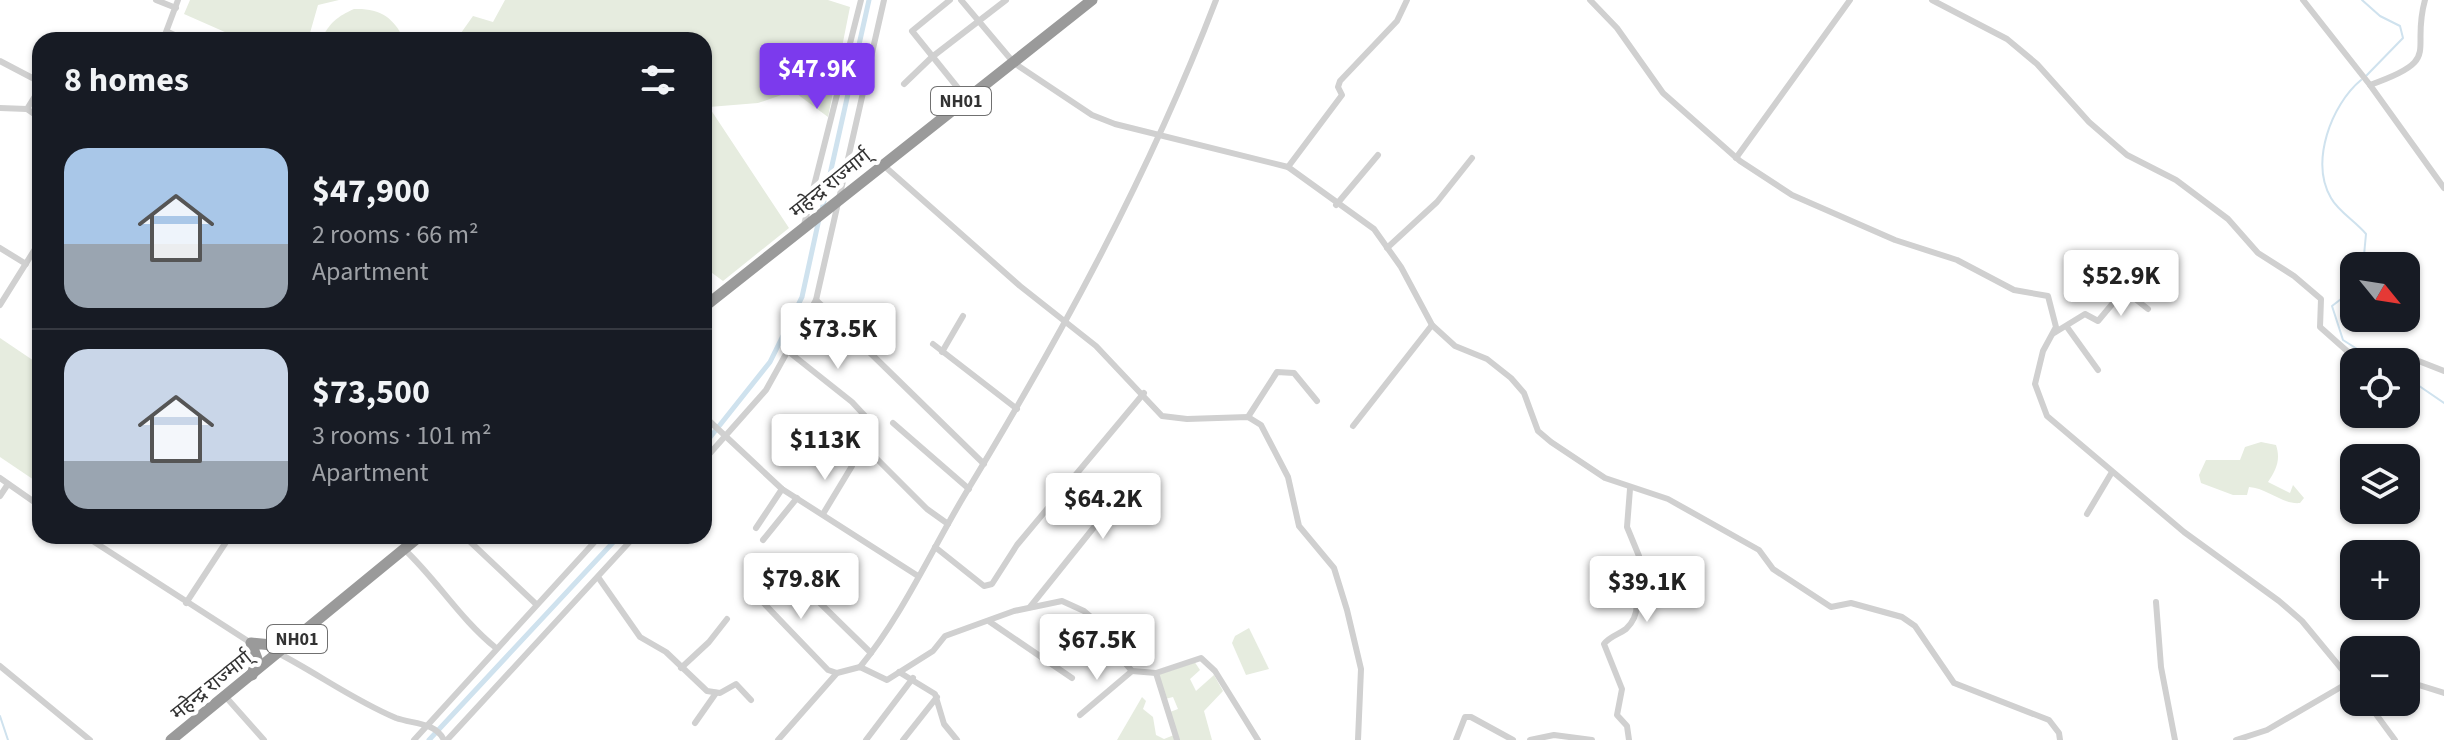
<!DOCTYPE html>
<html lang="en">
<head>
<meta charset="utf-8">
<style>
	body { margin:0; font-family:"Source Sans 3","Noto Sans Devanagari",sans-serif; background:#20242c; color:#f1f3f6; height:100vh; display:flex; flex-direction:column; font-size:30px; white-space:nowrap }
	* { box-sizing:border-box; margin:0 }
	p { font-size:26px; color:#9ea1a6 }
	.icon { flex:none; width:44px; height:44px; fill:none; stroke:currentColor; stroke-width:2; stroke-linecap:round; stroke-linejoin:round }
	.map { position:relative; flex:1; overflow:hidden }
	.side { position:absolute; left:32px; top:32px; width:680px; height:512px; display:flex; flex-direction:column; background:#171b24; border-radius:24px; box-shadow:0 2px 6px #0004 }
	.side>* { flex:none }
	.needle { width:52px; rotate:120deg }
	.fabs { position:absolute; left:2340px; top:252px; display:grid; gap:16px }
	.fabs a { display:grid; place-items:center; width:80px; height:80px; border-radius:16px; background:#171b24; box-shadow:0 2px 6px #0004; font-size:40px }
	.price { position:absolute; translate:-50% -68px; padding:0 18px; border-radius:8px; background:#fff; color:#222; font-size:26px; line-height:52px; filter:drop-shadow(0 2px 4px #0008) }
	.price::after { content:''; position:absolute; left:50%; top:48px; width:24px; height:18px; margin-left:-12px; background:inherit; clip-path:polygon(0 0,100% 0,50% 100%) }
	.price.on { background:#7c3aed; color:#fff }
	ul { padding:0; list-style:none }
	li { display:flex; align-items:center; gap:24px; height:200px; padding:0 32px }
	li+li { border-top:2px solid #363941 }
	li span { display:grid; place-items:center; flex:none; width:224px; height:160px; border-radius:24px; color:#555 }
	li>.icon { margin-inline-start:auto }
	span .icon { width:96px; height:96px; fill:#fffc; stroke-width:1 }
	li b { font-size:34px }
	h2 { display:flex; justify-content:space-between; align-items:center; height:96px; padding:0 32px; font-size:34px }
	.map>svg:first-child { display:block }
</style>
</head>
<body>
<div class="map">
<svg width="2444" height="740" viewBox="0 0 2444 740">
	<rect width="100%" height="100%" fill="#fff"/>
	<g fill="#e6ecdf">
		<polygon points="190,0 339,0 318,5 308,40 289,40 276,34 243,40 184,14"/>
		<polygon points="505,0 828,0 850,7 828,117 793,91 758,103 709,107 789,228 723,281 704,267 704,40 456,40 473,16 493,22"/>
		<path d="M354,9C379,8 394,17 404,40H321C329,23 338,16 354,9Z"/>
		<polygon points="0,338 40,365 40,484 0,457"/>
		<path d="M2261,442L2276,445C2281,460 2276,470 2268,482L2290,493L2293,485L2304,498L2300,503C2283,505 2267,488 2249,487L2247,495H2233L2201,483L2199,475L2206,460H2240L2245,447Z"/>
		<polygon points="1249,628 1269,669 1246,675 1232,643 1235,636"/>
		<polygon points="1194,661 1200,670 1190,679 1196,691 1214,675 1223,691 1204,711 1212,740 1178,740 1170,712 1178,709 1173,697 1165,699 1159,673"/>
		<polygon points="1142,697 1146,701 1143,709 1153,717 1156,735 1164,739 1174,735 1175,740 1117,740"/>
	</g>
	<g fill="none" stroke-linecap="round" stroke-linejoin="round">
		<g stroke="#cfe2ee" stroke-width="2">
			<polyline points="2362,0 2380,16 2400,26 2403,38 2366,76"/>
			<path d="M2361,80C2331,105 2310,162 2331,198C2338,211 2356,222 2366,234L2363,266"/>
			<polyline points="2354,289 2332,306 2343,340 2376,361"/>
			<polyline points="2406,377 2444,403"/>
			<polyline points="0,716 8,740"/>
		</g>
		<g stroke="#cfe2ee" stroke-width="5">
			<polyline points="822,210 869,0"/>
			<polyline points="704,445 770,362 802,297 819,219"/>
			<polyline points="429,740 619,536"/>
		</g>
		<g stroke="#d0d0d0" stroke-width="6">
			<polyline points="156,0 176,8"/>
			<polyline points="950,0 912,31 966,98"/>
			<polyline points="961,0 1014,63 1092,115 1115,124 1288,167 1374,229 1401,267 1432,325 1455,346 1487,359 1511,378 1524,393 1538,431 1551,442 1605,478 1668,499 1759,550 1773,569 1831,607 1851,603 1902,617 1915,626 1954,683 2049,720 2059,733 2060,740"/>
			<polyline points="1590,0 1617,28 1663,93 1740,161 1792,195 1895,240 1957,260 2014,290 2048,296 2056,327 2043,351 2035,384 2047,416 2184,532 2279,601 2302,621 2354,684"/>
			<polyline points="1932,0 2007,39 2037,64 2089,122 2127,155 2176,180 2228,219 2258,253 2294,276 2321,299 2320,327 2356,359 2366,362"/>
			<polyline points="2303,0 2370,85 2444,188"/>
			<polyline points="168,32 185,40"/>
			<polyline points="163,40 178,0"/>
			<polyline points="0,61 40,82"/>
			<polyline points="904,84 932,57 1006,0"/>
			<path d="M2370,85C2444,59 2410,53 2425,0"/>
			<polyline points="0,108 27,109 40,118"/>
			<polyline points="27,109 40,88"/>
			<polyline points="1736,158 1850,0"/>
			<polyline points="882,164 1020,286 1096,346 1162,416 1187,419 1248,417 1261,425 1288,477 1299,526 1334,568 1347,610 1361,669 1358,740"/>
			<polyline points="1288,167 1342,95 1338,87 1340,81 1397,21 1407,0"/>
			<polyline points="1336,205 1378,155"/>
			<polyline points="804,225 861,0"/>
			<polyline points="0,248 26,264"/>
			<polyline points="1387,248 1437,202 1472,158"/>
			<polyline points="816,300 984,464"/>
			<polyline points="0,305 40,241"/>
			<polyline points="2067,327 2098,370"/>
			<polyline points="2054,333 2085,314 2098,321 2124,290 2148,309"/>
			<polyline points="933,344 1017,409"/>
			<polyline points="789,352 852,402 866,417"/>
			<polyline points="942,352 963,316"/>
			<polyline points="2376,362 2411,358 2444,371"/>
			<polyline points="704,416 782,489 918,576"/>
			<polyline points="1248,417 1277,372 1294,373 1317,401"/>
			<polyline points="893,423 969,489"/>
			<polyline points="1353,426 1432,325"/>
			<polyline points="857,439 927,509 948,524"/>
			<polyline points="704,460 766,390 816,300 884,0"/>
			<polyline points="0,478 40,506"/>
			<polyline points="0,496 8,484"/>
			<polyline points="823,514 852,466"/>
			<polyline points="2087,514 2112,472"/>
			<polyline points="756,528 782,489"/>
			<polyline points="85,536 251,643"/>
			<polyline points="464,536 536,604"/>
			<polyline points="763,540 797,498"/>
			<polyline points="935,547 984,586 992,584 1017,545 1144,393"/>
			<path d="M404,549C437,580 460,619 496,648"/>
			<polyline points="775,559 871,653"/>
			<polyline points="598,577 640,637 666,652 707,691 720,693 736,684 751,700"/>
			<polyline points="753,592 828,670 837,673"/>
			<polyline points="2156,602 2161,667 2175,740"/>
			<polyline points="186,603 230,536"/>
			<polyline points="1030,607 1107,511 1070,480"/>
			<polyline points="990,622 1072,678"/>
			<path d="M276,652C317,673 353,700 396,718C413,724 435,722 444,740"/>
			<polyline points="0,666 90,740"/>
			<path d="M860,667C902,616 930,553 964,496C1061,336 1149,175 1216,0"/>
			<polyline points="681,668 709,642 727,619"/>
			<polyline points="899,672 935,694 944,724 957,740"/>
			<polyline points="1156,673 1177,740"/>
			<polyline points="2406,681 2444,693"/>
			<polyline points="225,696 264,740"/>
			<polyline points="2367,702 2395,740"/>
			<polyline points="1080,715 1132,671"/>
			<polyline points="695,723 716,693"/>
			<polyline points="414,740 600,536"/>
			<polyline points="447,740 635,536"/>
			<polyline points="778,740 837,673 860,667 887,680 933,651 945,636 1014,611 1062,601 1084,611 1120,642 1125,663 1132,671 1156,673 1201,658 1215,671 1258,740"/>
			<polyline points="866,740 913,678"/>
			<polyline points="903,740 937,697"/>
			<polyline points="1456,740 1465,717 1471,717 1513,740"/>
			<polyline points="1530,740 1554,735 1592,740"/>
			<path d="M1629,740L1627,726L1617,715L1622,689L1604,644C1610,636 1618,635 1626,629C1643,613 1637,592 1628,573L1639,556L1627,527L1630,489"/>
			<polyline points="2236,740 2267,730 2353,680"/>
		</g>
		<g stroke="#9a9a9a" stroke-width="11">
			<polyline points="704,307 1092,0"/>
			<polyline points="252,675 257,659 251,643 272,645 291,642"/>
			<polyline points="171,740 420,536"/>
		</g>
	</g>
	<g text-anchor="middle" stroke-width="8" stroke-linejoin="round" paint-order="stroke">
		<g fill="#fff" stroke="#707070" stroke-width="2">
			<rect x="931" y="87" width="60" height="28" rx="6"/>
			<rect x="267" y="625" width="60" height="28" rx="6"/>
		</g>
		<g font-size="18" font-weight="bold" fill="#333">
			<text x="961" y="107">NH01</text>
			<text x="297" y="645">NH01</text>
		</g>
		<g font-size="20" fill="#333" stroke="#fff">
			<text transform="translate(830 183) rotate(-39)" y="7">महेन्द्र राज्मार्ग्</text>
			<text transform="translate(211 685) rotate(-39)" y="7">महेन्द्र राज्मार्ग्</text>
		</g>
	</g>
</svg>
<div class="fabs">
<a><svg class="needle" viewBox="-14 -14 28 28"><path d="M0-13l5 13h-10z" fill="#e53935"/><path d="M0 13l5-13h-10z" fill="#9ea1a6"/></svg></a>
<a><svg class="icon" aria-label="locate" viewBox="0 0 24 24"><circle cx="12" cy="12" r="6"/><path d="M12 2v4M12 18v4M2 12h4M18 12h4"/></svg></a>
<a><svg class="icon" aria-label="layers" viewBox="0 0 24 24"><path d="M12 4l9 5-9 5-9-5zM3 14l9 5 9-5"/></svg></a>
<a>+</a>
<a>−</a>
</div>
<b class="price on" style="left:817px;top:111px">$47.9K</b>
<b class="price" style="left:2121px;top:318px">$52.9K</b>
<b class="price" style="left:838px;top:371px">$73.5K</b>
<b class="price" style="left:825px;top:482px">$113K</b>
<b class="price" style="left:1103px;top:541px">$64.2K</b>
<b class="price" style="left:801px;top:621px">$79.8K</b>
<b class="price" style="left:1647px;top:624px">$39.1K</b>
<b class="price" style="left:1097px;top:682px">$67.5K</b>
<section class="side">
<h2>8 homes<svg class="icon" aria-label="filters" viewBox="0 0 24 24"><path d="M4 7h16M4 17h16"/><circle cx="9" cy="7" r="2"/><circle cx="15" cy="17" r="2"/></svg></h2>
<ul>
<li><span style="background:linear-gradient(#a9c7e8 60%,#9aa5b1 0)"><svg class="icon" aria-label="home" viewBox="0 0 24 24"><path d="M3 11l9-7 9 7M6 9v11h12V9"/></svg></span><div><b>$47,900</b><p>2 rooms · 66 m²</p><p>Apartment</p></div></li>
<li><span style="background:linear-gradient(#c9d6e8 70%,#9aa5b1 0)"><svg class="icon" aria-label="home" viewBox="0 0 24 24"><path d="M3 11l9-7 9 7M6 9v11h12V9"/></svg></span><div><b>$73,500</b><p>3 rooms · 101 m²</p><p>Apartment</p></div></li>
</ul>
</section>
</div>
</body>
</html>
